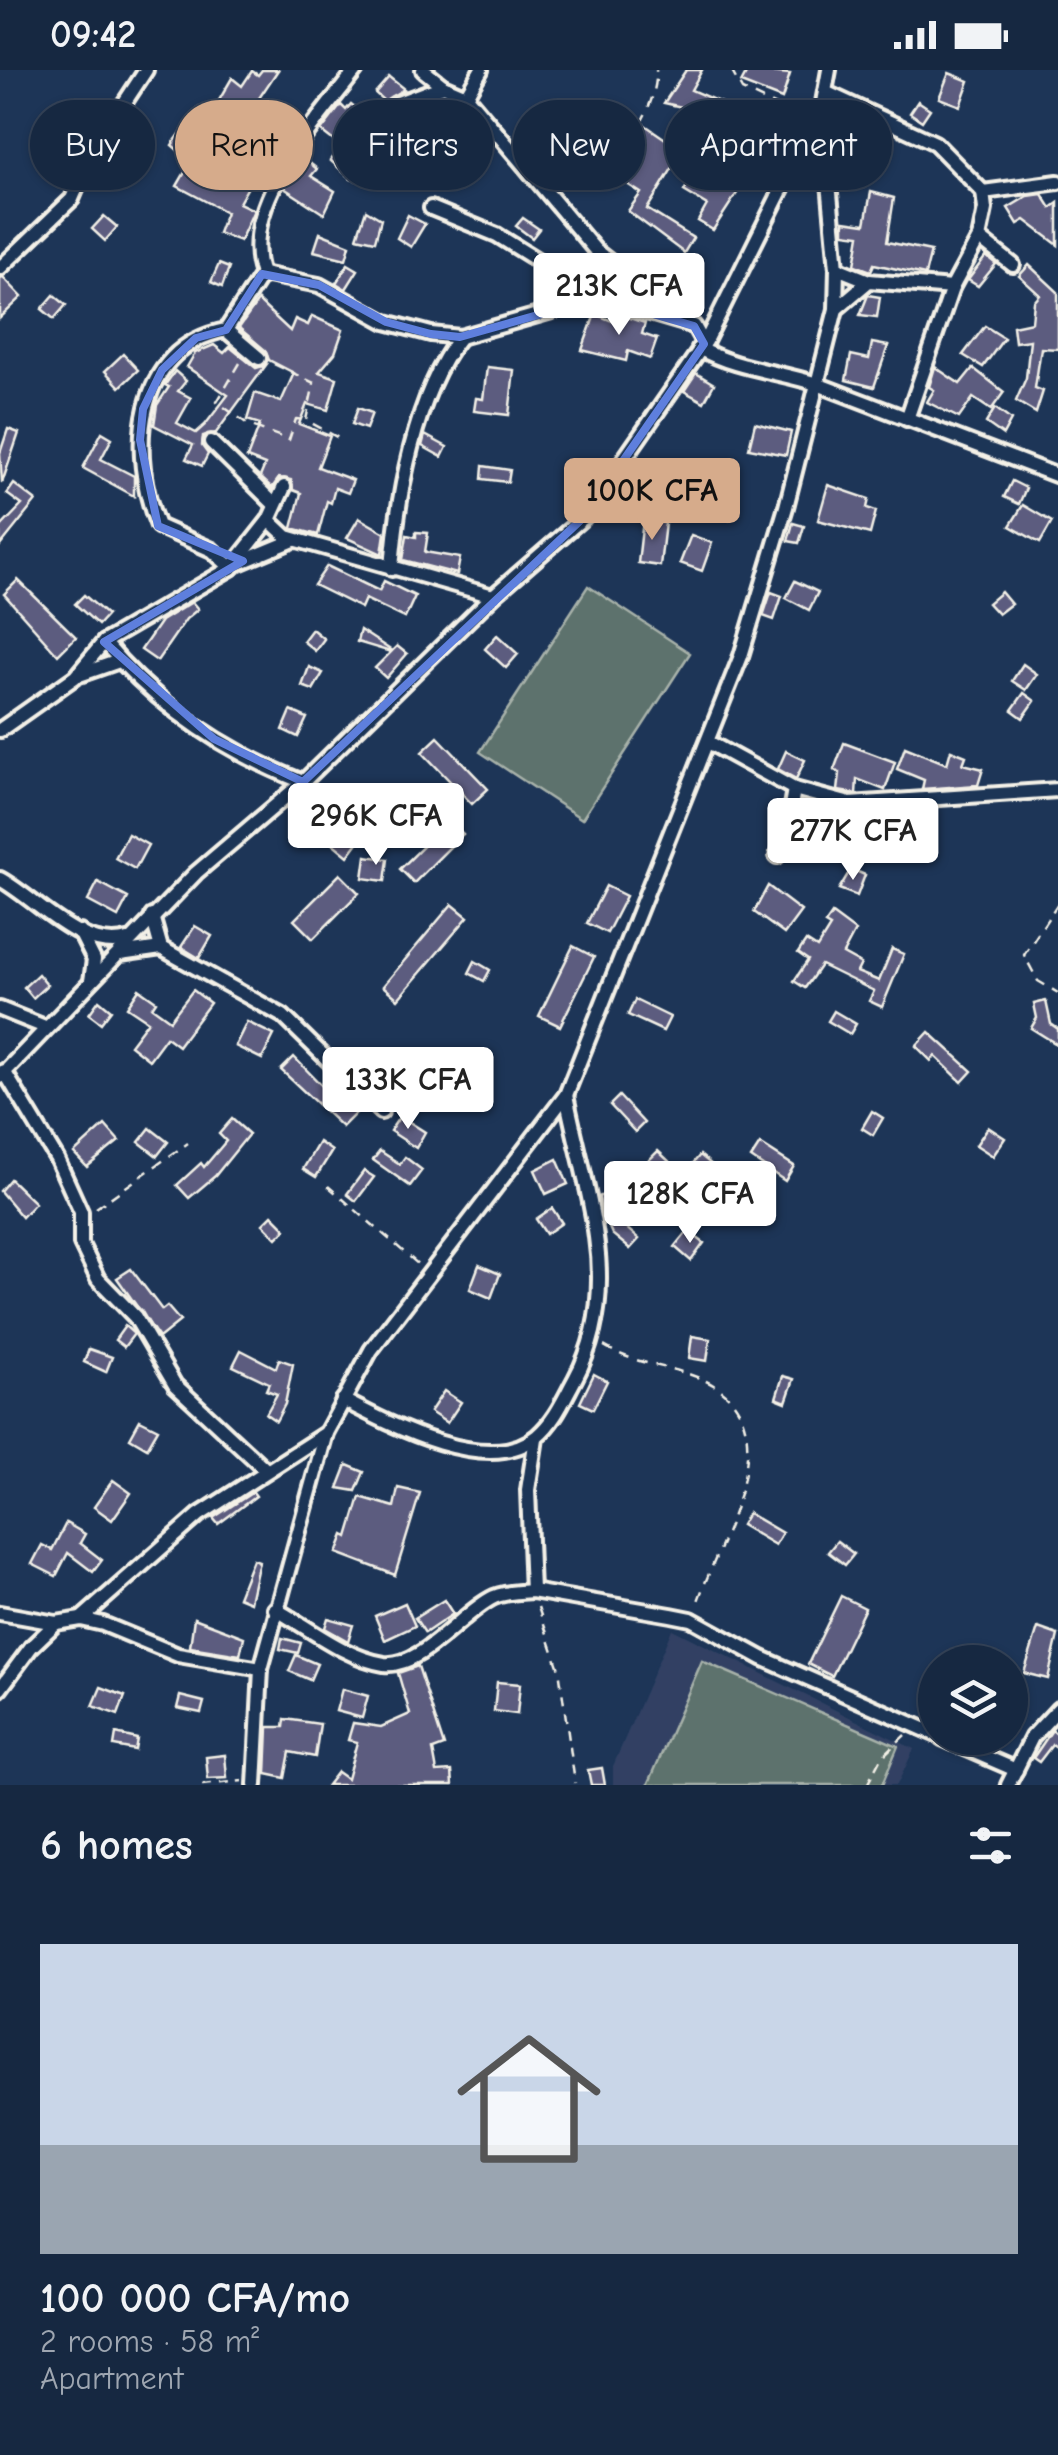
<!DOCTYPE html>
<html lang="en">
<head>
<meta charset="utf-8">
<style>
	body { margin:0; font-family:"Comic Neue",sans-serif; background:#1f3048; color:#f1f3f6; height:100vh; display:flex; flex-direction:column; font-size:38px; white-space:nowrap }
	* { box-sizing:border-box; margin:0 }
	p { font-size:32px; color:#9ea6b1 }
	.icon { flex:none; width:55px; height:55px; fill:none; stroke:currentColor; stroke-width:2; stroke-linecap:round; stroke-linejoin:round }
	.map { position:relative; height:1715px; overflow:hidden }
	.sheet { display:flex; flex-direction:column; background:#162841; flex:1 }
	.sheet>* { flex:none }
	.guide { position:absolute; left:30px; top:30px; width:1000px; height:90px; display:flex; gap:20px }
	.fabs { position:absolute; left:918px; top:1575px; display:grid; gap:20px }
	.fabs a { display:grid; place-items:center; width:110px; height:110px; border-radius:50%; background:#162841; box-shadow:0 2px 8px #0004,0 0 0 2px #35445a; font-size:50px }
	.price { position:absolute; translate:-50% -85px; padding:0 22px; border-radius:10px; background:#fff; color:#222; font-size:32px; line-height:65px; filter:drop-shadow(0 2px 5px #0008) }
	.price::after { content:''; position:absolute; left:50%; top:60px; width:30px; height:22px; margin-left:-15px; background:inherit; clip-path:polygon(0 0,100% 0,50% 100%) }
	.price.on { background:#d6ab8b; color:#111 }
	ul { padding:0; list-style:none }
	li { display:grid; align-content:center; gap:20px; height:530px; padding:0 40px }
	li+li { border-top:2px solid #35445a }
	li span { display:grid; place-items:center; height:310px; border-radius:0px; color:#555 }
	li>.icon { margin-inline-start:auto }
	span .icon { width:180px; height:180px; fill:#fffc; stroke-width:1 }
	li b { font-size:42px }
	h2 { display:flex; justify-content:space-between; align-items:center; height:120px; padding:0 40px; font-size:42px }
	.chip { padding:0 35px; border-radius:45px; background:#162841; box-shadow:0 2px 8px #0004,0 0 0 2px #35445a; font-size:35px; line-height:90px }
	.chip.on { background:#d6ab8b; color:#111 }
	.status { display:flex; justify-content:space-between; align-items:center; height:70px; padding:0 50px; background:#162841; direction:ltr }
	.status svg { height:28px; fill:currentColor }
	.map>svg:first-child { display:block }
</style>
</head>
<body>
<div class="status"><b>09:42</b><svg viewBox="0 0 49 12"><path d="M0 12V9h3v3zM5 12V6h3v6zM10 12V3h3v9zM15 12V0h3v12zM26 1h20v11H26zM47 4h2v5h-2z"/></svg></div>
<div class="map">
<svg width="1058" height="1715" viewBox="0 0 1058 1715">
	<rect width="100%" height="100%" fill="#1d3557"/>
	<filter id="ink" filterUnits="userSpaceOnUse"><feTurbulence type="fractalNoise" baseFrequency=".01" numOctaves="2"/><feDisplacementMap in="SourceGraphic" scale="20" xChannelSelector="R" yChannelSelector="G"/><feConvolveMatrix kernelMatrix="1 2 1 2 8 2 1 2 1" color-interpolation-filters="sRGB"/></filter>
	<g filter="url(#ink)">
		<polygon fill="#304163" points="672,1559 914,1679 897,1715 613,1715 613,1696"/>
		<g fill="#5d726d" stroke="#a8b2aa" stroke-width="2.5">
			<polygon points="588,516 690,583 582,749 480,682"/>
			<polygon points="702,1591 898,1676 882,1715 648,1715"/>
		</g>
		<g fill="#5b5c7f" stroke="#f4f1e8" stroke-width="2.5">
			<polygon points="262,0 278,0 245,49 262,61 252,77 273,92 267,102 258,99 239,133 254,140 240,171 218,163 226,142 177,116 191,92 172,75 199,38 210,46 232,8 242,16 252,1 258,5"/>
			<polygon points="686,0 702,0 691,20 774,56 770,68 743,61 733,84 694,67 704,42 664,33"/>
			<polygon points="748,0 790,4 782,29 741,13"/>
			<polygon points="949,3 969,11 960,36 939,28"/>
			<polygon points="389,7 404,19 384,31 375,23"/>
			<polygon points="918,31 930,39 922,51 910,43"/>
			<polygon points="351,34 361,42 339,75 321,61 341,35 346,40"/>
			<polygon points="400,43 406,48 371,91 365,87"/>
			<polygon points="629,44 683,81 647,139 693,168 684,183 628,141 641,123 613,105 629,81 612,71"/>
			<polygon points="461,76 473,87 460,102 447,91"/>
			<polygon points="337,81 358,99 396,108 393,118 351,109 330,90"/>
			<polygon points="307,91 317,99 311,106 335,121 324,144 284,118"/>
			<polygon points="720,93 747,108 713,160 698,151 707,135 684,121 690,111 704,120"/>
			<polygon points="838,96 851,100 849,116 839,115"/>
			<polygon points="871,122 894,128 887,172 931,181 925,205 874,194 871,201 855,195 860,165 844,163 844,151 865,154"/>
			<polygon points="1042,124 1051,138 1058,133 1058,175 1025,150 1018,154 1008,138 1028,126"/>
			<polygon points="366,140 381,149 375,171 357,167"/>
			<polygon points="408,145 425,154 411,177 397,168"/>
			<polygon points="104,146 117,157 105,171 92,159"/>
			<polygon points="523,148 539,159 532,168 516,156"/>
			<polygon points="320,163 350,175 346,189 314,181"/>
			<polygon points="986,186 996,194 978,216 968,210"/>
			<polygon points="219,194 229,198 222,217 211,212"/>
			<polygon points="348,194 358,200 346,219 336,213"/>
			<polygon points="1029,195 1058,222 1058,279 1041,278 1035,318 1043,321 1036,343 1016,331 1026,308 1030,270 1015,272 1013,256 1032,252 1034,232 1040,225 1019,206"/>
			<polygon points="3,207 22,227 0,248 0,208"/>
			<polygon points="54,225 66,235 54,249 42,239"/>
			<polygon points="868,225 880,227 877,247 860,245"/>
			<polygon points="258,231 290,261 295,249 308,255 312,246 343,260 335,283 319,302 337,308 328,340 307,334 299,354 330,366 318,397 353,410 348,423 335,418 331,433 327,431 318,465 292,458 301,423 293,420 291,410 279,408 272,418 260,407 265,395 247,388 260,354 247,350 255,323 281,332 294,303 269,290 265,280 239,258"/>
			<polygon points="595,244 615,252 617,244 645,253 642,264 657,269 650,289 628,281 626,291 582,280"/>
			<polygon points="985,256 1004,268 983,297 963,285"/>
			<polygon points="872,273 888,276 874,317 846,310 851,285 869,289"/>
			<polygon points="214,275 224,283 230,277 256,298 266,295 216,363 203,366 202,376 208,384 202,396 186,389 193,375 154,355 157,335 169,317 165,315 175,301 186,311 178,321 191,328 177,353 196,363 205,355 228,325 187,297 195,283"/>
			<polygon points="123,284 138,300 120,317 105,301"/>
			<polygon points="487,297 514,300 509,345 474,341 476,328 483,329"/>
			<polygon points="935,297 960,314 973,298 1004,322 991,340 973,328 959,348 927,332 934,320 929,317"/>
			<polygon points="696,303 714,314 704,332 684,321"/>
			<polygon points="358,338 372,343 366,359 352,354"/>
			<polygon points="995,338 1011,350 1003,365 986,353"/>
			<polygon points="755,353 791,362 786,385 749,378"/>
			<polygon points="8,359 19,363 2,413 0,383"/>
			<polygon points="102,362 112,368 101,389 134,406 134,426 83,398"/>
			<polygon points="425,365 447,377 442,387 422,376"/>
			<polygon points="642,389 664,400 658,413 636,402"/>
			<polygon points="483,396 510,400 508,412 482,409"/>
			<polygon points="1012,411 1026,418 1019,434 1004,427"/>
			<polygon points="14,414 36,431 0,476 0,458 22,435 7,424"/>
			<polygon points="828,415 869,429 867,438 876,441 870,464 818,450"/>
			<polygon points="712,421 735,427 729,450 706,443"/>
			<polygon points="1023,435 1052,452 1040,473 1010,456"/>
			<polygon points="359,448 385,463 382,484 347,468"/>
			<polygon points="643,450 665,453 660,496 638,493"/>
			<polygon points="793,453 804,456 799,473 788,471"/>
			<polygon points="416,462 428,463 425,482 460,488 457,504 403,490 407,465 416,467"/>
			<polygon points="691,465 712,473 702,501 680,493"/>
			<polygon points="327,496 379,521 384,511 415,526 405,548 365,529 361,538 314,515"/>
			<polygon points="18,510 76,567 58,585 4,524"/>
			<polygon points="795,511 818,522 809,540 786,528"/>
			<polygon points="771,522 782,526 774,550 763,546"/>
			<polygon points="1001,522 1011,534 998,544 988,533"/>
			<polygon points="84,525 107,545 98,555 75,534"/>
			<polygon points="192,532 198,539 186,549 157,591 141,580 161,551"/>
			<polygon points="312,559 324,569 315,581 303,571"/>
			<polygon points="360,560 392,581 397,576 407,584 386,608 375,598 391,582 357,572"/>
			<polygon points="497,565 518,584 506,598 485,579"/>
			<polygon points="1023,594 1037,604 1026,620 1012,611"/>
			<polygon points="309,597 323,603 313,620 302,616"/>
			<polygon points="1024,623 1035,631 1023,648 1012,640"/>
			<polygon points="291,641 307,648 298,667 283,660"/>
			<polygon points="438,667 488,719 472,734 422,682"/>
			<polygon points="844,673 895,692 885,720 857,709 856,724 838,721 840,703 834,700"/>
			<polygon points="905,677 947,694 951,680 966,686 963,694 983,699 978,715 922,719 924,710 897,699"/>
			<polygon points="786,681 805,690 796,709 778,699"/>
			<polygon points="320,737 360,770 348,786 307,752"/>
			<polygon points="824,738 854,744 850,770 820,760"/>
			<polygon points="450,750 463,764 414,813 400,799"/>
			<polygon points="799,759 827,765 823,777 794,770"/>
			<polygon points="128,764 148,775 135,799 115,788"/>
			<polygon points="366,786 388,789 385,811 363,808"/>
			<polygon points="851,799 865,805 857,826 839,819"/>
			<polygon points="340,804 359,823 313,869 294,850"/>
			<polygon points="98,812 128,828 118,847 88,831"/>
			<polygon points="606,816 626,826 607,863 587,853"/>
			<polygon points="768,816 801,841 784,864 754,842"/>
			<polygon points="452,834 468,847 398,929 383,916"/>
			<polygon points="832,844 855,861 843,884 861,894 857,902 879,911 892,879 904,884 882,937 869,931 874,921 821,895 805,918 794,911 808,890 798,883 806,871 817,878 830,857 825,854"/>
			<polygon points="195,856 212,866 199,888 181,877"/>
			<polygon points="573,876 594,887 560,956 539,946"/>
			<polygon points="475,891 490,900 484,911 469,903"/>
			<polygon points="38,904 47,915 33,928 24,917"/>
			<polygon points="139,919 156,931 152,937 170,950 193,920 210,933 178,976 166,967 149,990 130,975 148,951 127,937"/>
			<polygon points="99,930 111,940 101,953 89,944"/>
			<polygon points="635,930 670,947 663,961 628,945"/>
			<polygon points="1046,931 1051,954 1058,959 1058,975 1031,958 1037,948 1034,934"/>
			<polygon points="834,941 856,954 850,964 828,951"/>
			<polygon points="247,952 274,965 262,989 235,976"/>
			<polygon points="929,962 972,1001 962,1012 935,986 931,991 916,976"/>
			<polygon points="294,987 331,1025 335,1020 361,1038 342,1057 281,1000"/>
			<polygon points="619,1026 644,1053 635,1062 610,1035"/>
			<polygon points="872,1041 883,1048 873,1065 862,1058"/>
			<polygon points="400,1046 425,1062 416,1078 390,1061"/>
			<polygon points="232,1049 249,1064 215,1106 189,1128 177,1115 201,1093 204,1097 226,1071 219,1064"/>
			<polygon points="105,1055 119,1071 87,1097 74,1083"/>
			<polygon points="988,1057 1005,1068 993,1086 976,1075"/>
			<polygon points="150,1058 168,1072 157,1086 139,1072"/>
			<polygon points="319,1072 332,1081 316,1107 303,1099"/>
			<polygon points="760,1074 794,1096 785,1111 751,1088"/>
			<polygon points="380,1081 400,1094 405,1087 422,1100 410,1116 373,1090"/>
			<polygon points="658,1081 672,1094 653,1113 640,1099"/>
			<polygon points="700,1085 718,1100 707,1112 690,1097"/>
			<polygon points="557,1089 568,1114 546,1124 535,1100"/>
			<polygon points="364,1101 374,1107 356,1131 347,1124"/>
			<polygon points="10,1109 35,1133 22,1147 0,1121"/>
			<polygon points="607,1123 620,1146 615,1148 639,1169 630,1179 612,1164 602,1142 599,1127"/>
			<polygon points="552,1138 562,1153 546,1164 536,1149"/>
			<polygon points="272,1145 286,1159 277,1168 263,1154"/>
			<polygon points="688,1161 704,1173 691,1191 675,1177"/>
			<polygon points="479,1195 500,1204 491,1228 470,1219"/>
			<polygon points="131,1199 162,1240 167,1236 180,1251 159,1268 117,1208"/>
			<polygon points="125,1256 134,1264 124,1277 115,1270"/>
			<polygon points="692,1266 710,1269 707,1291 689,1288"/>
			<polygon points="89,1279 112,1287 106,1302 84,1292"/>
			<polygon points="241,1280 276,1298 279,1289 293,1294 285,1334 276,1351 266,1344 277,1324 266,1320 269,1313 233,1296"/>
			<polygon points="594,1304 607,1311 593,1339 580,1333"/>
			<polygon points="783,1306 794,1309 786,1332 776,1328"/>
			<polygon points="444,1321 461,1332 447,1353 430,1342"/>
			<polygon points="140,1350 158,1359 147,1378 130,1368"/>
			<polygon points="347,1395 364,1402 356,1421 338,1418"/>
			<polygon points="113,1410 131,1423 112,1450 94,1437"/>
			<polygon points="398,1418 420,1423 395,1505 337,1483 344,1465 348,1467 360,1427 394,1437"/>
			<polygon points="253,1422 256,1426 218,1454 213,1448"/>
			<polygon points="748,1443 782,1463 775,1475 741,1455"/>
			<polygon points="66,1453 85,1464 80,1473 102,1490 93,1502 68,1483 56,1506 32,1494 42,1475 52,1480"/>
			<polygon points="837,1471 854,1484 845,1495 828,1482"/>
			<polygon points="253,1489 259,1491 250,1532 238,1527"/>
			<polygon points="841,1526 865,1538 832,1606 808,1594"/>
			<polygon points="444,1530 453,1544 425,1563 415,1548"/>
			<polygon points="405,1533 415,1556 385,1570 375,1546"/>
			<polygon points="194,1548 244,1567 240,1585 190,1577"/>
			<polygon points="328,1548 353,1555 348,1571 325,1558"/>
			<polygon points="1038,1558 1058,1565 1048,1609 1024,1603"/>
			<polygon points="282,1568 301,1573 298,1583 280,1579"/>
			<polygon points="296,1585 317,1594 310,1610 289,1601"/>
			<polygon points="418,1596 444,1676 433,1680 437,1702 452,1701 453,1715 327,1715 337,1702 347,1709 357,1672 348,1670 353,1653 381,1657 410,1644 398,1603"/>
			<polygon points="497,1612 520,1614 517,1644 494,1641"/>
			<polygon points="101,1617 125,1626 118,1645 93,1636"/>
			<polygon points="342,1619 368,1626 362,1648 336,1641"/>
			<polygon points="180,1626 204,1632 201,1643 177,1638"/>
			<polygon points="285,1649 320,1654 315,1687 290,1682 285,1708 266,1704 268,1657 284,1657"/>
			<polygon points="1052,1660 1058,1665 1058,1679 1052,1675 1039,1692 1033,1688"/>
			<polygon points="116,1664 137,1669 135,1680 114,1676"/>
			<polygon points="225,1685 227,1708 208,1709 206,1687"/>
			<polygon points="602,1698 605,1715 591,1715 588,1700"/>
		</g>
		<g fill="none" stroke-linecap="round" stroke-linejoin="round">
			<g stroke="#f4f1e8" stroke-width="20">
				<g id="street">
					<polyline points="423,0 443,16 466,26 596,181 679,246"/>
					<polyline points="827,23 935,73 983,122 985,139 979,168 952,218 907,349"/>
					<polyline points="466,26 481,0"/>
					<polyline points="359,76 395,34 443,16"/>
					<polyline points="983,122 1058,112"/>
					<polyline points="431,138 497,165 598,228"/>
					<polyline points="979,168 1013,195"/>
					<polyline points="0,198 72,129 92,82 146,0"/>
					<polyline points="837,198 869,211"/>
					<path d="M262,204C237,136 318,50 356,0"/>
					<polyline points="836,239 869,211 952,218"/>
					<polyline points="226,260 259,288"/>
					<path d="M699,278C736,299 777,301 817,314L1058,406"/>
					<polyline points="211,372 273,433"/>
					<polyline points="269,450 287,467 493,526"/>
					<polyline points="234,495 294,470"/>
					<path d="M231,498L212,480L158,456C128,384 133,278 226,260L262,204L319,215L386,252L431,264L460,267L598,228L694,256L704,274"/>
					<path d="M392,499C397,428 415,324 460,267"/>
					<path d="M104,572C157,636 226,682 303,712"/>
					<polyline points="79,605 119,591"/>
					<polyline points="0,660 75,607 104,572 231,498 269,450 284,417"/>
					<polyline points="710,673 794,719 850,734 1058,720"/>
					<polyline points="777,786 787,760 794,719"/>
					<path d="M0,809C38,830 81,883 128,870"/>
					<polyline points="152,846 161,878 283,946 381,1042"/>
					<polyline points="80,862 94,890 91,911"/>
					<polyline points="120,884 161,878"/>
					<polyline points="0,939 45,957"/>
					<polyline points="4,1001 57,1089 81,1142 81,1174 98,1209 135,1247 175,1315 265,1399"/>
					<polyline points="0,1007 196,803 303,712 493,526 584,447 706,271 822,38 829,0"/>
					<path d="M343,1330C389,1354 489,1407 537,1366C555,1351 564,1329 575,1309C598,1266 603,1216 596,1167C590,1120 575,1072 566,1025"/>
					<polyline points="532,1521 528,1420 536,1368"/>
					<path d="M275,1539C308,1557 345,1588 384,1594C422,1598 462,1542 494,1527C506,1522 520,1522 532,1521L671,1545L691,1549L762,1588L935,1664"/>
					<polyline points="0,1543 56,1553 81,1549 103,1554 178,1585 261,1599"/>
					<polyline points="81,1549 199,1445 326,1363"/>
					<polyline points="0,1619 31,1577 56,1553"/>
					<polyline points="942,1668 1016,1700"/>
					<polyline points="255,1715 261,1599 326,1363 371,1280 566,1025 741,586 786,437 836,239 837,198 822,38"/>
					<polyline points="1008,1715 1032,1667 1058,1639"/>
				</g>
			</g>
			<g stroke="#f4f1e8" stroke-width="2.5" stroke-dasharray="10 8" stroke-linecap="butt">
				<polyline points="731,0 742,20 801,48"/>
				<path d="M552,105C569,96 590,100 607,90C632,77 659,28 656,0"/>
				<polyline points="240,293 217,332 249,355 289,370 296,349 306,350"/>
				<polyline points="274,294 314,313 306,350 342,370"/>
				<polyline points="1058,833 1024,885 1038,911 1058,923"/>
				<polyline points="328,1116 420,1196"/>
				<polyline points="96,1138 188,1073"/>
				<path d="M604,1276C640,1297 672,1295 706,1311C794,1353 717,1474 697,1534"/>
				<polyline points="538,1537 559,1599 575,1713"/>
				<polyline points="202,1715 243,1711"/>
				<polyline points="867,1715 881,1688 905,1665"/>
			</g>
			<use href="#street" stroke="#1d3557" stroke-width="12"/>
		</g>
	</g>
	<path fill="none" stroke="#5e7fdd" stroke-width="8" stroke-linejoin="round" d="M262,204L319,215L386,252L431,264L460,267L598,228L694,256L704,274L584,447L303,712L214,669L104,572L243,491L158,456L140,370L143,339L162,300L196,268L226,260Z"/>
</svg>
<div class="fabs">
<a><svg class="icon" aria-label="layers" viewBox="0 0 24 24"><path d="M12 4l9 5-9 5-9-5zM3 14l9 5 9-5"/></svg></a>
</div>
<b class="price" style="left:619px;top:268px">213K CFA</b>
<b class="price on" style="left:652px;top:473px">100K CFA</b>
<b class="price" style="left:376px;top:798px">296K CFA</b>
<b class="price" style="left:853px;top:813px">277K CFA</b>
<b class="price" style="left:408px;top:1062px">133K CFA</b>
<b class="price" style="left:690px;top:1176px">128K CFA</b>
<div class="guide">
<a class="chip">Buy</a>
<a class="chip on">Rent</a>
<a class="chip">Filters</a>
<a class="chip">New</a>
<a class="chip">Apartment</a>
</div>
</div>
<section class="sheet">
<h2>6 homes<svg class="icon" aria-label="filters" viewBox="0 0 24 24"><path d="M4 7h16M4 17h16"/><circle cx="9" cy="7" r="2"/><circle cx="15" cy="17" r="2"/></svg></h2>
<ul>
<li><span style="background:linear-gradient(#c9d6e8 65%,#9aa5b1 0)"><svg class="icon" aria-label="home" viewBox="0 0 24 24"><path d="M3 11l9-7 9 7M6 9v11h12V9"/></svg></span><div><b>100 000 CFA/mo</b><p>2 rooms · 58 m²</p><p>Apartment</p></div></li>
</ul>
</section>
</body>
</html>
